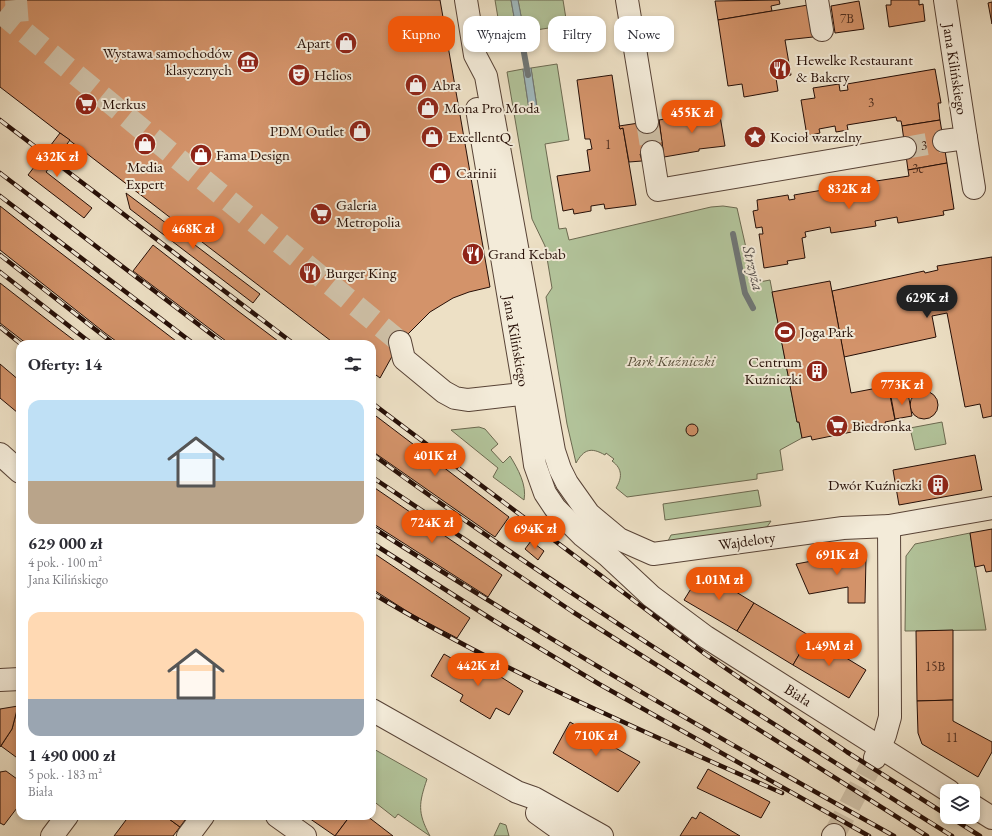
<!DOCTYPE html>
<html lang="pl">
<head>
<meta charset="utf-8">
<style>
	body { margin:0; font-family:"EB Garamond",serif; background:#f2f2f3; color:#2b2b33; height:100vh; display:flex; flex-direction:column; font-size:15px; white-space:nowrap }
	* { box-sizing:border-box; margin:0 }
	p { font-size:13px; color:#7c7c81 }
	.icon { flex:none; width:22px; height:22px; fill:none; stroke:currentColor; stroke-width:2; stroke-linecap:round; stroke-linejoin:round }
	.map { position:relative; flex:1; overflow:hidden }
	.drawer { position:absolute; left:16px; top:340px; width:360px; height:480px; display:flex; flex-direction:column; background:#fff; border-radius:12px; box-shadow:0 2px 6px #0003 }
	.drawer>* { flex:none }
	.hud { position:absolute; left:388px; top:16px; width:380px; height:36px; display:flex; gap:8px }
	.tools { position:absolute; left:940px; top:784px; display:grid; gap:8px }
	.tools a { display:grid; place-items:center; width:40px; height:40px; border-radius:8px; background:#fff; box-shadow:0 2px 6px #0003; font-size:20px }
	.price { position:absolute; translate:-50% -34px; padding:0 9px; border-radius:14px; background:#ea580c; color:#fff; font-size:13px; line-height:26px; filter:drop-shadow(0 1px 2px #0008) }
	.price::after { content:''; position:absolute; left:50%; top:24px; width:12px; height:9px; margin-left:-6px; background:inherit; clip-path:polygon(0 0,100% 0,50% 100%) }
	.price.selected { background:#222; color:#fff }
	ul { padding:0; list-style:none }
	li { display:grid; align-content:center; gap:8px; height:212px; padding:0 12px }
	li span { display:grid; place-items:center; height:124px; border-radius:12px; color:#555 }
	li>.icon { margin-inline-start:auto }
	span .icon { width:72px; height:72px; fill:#fffc; stroke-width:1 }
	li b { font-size:17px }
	h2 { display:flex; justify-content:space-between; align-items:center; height:48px; padding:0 12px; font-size:17px }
	.pill { padding:0 14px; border-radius:12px; background:#fff; box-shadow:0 2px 6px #0003; font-size:14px; line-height:36px }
	.pill.selected { background:#ea580c; color:#fff }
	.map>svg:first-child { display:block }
</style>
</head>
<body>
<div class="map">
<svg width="992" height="836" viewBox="0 0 992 836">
	<rect width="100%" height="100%" fill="#ede0c5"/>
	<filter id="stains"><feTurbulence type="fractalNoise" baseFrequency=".005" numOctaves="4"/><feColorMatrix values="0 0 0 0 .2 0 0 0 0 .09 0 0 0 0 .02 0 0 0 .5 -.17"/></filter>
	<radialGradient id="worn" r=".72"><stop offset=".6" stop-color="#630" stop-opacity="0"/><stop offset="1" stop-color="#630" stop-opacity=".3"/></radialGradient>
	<g fill="#b2c39a" stroke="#6c6950">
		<polygon points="495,0 511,0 517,33 501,36"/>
		<polygon points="518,0 563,0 567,25 524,32"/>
		<path d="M557,64L569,140L545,144L559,229L566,228L569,240L711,207L723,206L737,208L754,283L770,280L797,422H799L802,438L780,450L783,470L757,474V479L627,497L616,488C622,478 623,469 612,461L614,459L606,453L605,455C591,447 584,449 576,463L567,424L546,297L552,288L545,246L532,219L507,72L523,69L529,109L537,107L531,68Z"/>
		<polygon points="942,422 946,444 915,450 910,428"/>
		<path d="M479,427L485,429L498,444L491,450L503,463L510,456C518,469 527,485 524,500L493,477L498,468L451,430Z"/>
		<polygon points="758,490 761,506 665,520 663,504"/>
		<polygon points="771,521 767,527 670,545 668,541 671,535"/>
		<polygon points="970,533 986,630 905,631 906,556 915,544"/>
		<path d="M372,748L427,779C419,803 417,812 430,836L398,814L395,818L372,800Z"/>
		<polygon points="500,823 506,825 509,836 494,836"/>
	</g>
	<g fill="#a0bac0" stroke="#6f7676">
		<polygon points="511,0 518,0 524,32 517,33"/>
		<polygon points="531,68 537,108 529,109 523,69"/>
	</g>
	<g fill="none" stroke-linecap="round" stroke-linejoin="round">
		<g stroke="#6f7676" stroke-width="6">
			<polyline points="519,25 528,75"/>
			<polyline points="733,234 745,293 753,308"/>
		</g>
	</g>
	<g fill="#d3936a" stroke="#260f07">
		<polygon points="0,0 440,0 490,287 469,292 453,298 430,312 400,342 380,378 372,372 372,344 335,344 0,87"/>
		<polygon points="779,0 780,4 771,6 772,11 718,20 715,1"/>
		<polygon points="891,0 919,0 919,5 923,4 925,21 889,27 886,5 891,5"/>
		<polygon points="859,1 864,29 835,33 831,6"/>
		<polygon points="992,2 992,24 988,3"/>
		<polygon points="808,5 813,37 785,40 791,75 776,78 778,91 744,97 742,84 728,86 718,20"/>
		<polygon points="935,69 941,103 938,103 940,120 902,126 901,121 897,121 896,117 847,125 848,130 836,132 835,126 819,129 820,133 807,136 801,100 815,98 813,88 839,84 840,91 848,90 847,84"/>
		<polygon points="612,75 620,129 623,128 636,205 605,209 604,204 591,206 591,211 574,214 573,209 563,211 557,176 590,171 587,150 592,149 590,139 585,139 577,80"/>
		<polygon points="719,110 725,146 699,149 699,151 664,157 659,120 670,118 671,120 692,117 692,115"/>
		<polygon points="659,120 663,150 640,154 642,161 629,162 623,128 620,129 619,126"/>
		<polygon points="940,120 947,163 908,170 902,126"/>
		<polygon points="60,133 70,140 46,172 92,208 84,218 28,175"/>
		<polygon points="947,163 954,209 943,211 944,215 898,223 897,217 875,221 876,226 831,233 830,227 805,232 806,237 802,238 805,258 787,261 788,264 764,268 759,234 763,234 762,227 756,228 753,211 758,210 757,200 788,195 789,200 795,199 794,195 857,184 858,190 864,189 863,183 909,176 908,170"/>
		<polygon points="126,193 260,294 253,303 130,209"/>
		<polygon points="0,206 28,228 180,344 120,344 105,333 0,250"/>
		<polygon points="153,245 238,311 282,344 230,344 169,298 133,271"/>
		<polygon points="992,257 992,416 983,418 980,404 965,407 947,313 932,316 936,337 844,357 832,291 924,271 925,273 938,270 937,266"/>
		<polygon points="830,281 851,393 888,386 895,420 885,422 886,425 812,440 811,436 802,438 799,422 797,422 772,292"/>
		<polygon points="0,283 54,325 79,344 27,344 0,323"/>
		<polygon points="0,364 20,381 20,410 18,413 0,398"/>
		<circle cx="924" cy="405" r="14"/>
		<polygon points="908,393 912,416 895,419 891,397"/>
		<polygon points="372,413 509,517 495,537 372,451"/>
		<circle cx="692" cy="430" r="6"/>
		<polygon points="975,455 982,490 899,505 893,470"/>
		<polygon points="372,486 502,575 488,597 372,523"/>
		<polygon points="992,529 992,571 986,572 984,565 975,567 970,533"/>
		<polygon points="531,541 544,551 538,560 525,549"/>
		<polygon points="372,552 470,618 457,638 413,615 372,589"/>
		<polygon points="860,552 866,558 865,603 848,603 848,587 809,594 796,564"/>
		<polygon points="702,571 754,603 737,631 684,600"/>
		<polygon points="754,603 810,636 793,665 737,631"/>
		<polygon points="953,630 953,700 917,701 916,631"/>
		<polygon points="810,636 866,670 849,698 793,665"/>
		<polygon points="444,654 477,673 482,665 523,691 509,715 496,708 490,719 460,701 463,695 431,676"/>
		<polygon points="953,700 953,721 992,742 992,752 978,777 922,744 918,733 917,701"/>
		<polygon points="18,706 20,706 20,760 1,746 12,729"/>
		<polygon points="18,706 12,729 0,747 0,709"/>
		<polygon points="570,722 640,762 618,792 553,753"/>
		<polygon points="708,769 770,802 761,818 697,788"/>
		<polygon points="6,771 17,779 20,775 20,804 4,825 0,823 0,772"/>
		<polygon points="700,812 740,836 680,836 692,817 696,819"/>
		<polygon points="129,816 165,816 180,827 173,836 114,836"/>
		<polygon points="165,816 188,816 180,827"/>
		<polygon points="306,816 350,816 335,836"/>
		<polygon points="350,816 367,816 393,836 335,836"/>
	</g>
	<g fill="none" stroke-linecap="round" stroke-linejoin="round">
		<g stroke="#cfc1a8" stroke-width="22" stroke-dasharray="22 11" stroke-linecap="butt">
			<polyline points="16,0 18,26"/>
			<polyline points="0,12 400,342"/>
			<polyline points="647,122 652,152"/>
			<polyline points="905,148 944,141"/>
			<polyline points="834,835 875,758"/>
		</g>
		<g stroke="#584336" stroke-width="24">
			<g id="minor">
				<polyline points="466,0 475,55 486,76 554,451 560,469 567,483 589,514 619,539 653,554 843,528 889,526 992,508"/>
				<polyline points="627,0 647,122"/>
				<polyline points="817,0 822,30"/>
				<polyline points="477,109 525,394 535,465 545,493 555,508 583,536 608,556 651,596 706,637 949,791"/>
				<polyline points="966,138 974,188"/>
				<polyline points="944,141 966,138 945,0"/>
				<polyline points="652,152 658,190 905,148"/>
				<polyline points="400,342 404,359 444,392 455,398 468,400 539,392"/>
				<polyline points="0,454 20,472"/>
				<polyline points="0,680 20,679"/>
				<polyline points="372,710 517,792 534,798 602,836"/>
				<polyline points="875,758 885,735 890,717 889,526"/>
				<polyline points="973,806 992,818"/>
				<polyline points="537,813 569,836"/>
				<polyline points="277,816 305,836"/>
				<polyline points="52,836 67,816"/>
				<polyline points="188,836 203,816"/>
				<polyline points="833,836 834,835"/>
			</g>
		</g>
		<use href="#minor" stroke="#f3ebd9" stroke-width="22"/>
		<g stroke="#260f07" stroke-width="4.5">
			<g id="rail">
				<polyline points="0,120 294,344"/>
				<polyline points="0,173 224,344"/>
				<polyline points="0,196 194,344"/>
				<polyline points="0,255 114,344"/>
				<polyline points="0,272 92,344"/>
				<polyline points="0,327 21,344"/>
				<polyline points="372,403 705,654 847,752 947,815"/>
				<path d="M372,454C559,591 756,713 952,836"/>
				<polyline points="372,477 573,612 927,836"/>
				<path d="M372,527C542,637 717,737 894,836"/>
				<polyline points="372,543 493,620 599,684 869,836"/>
				<path d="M372,593C503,672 643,731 782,793"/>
				<polyline points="950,817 980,836"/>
			</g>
		</g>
		<use href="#rail" stroke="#f3ebd9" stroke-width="3" stroke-dasharray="9" stroke-linecap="butt"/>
	</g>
	<defs>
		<g id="shop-disc" transform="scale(1.15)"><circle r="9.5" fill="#8f2418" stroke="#f3ebd9"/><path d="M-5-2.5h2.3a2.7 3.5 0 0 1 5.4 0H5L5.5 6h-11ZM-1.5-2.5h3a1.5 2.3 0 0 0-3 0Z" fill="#fff"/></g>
		<g id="museum-disc" transform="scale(1.15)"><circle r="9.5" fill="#8f2418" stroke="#f3ebd9"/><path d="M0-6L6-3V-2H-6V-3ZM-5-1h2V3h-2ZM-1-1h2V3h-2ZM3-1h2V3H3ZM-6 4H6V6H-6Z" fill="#fff"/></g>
		<g id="restaurant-disc" transform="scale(1.15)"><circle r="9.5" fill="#8f2418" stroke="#f3ebd9"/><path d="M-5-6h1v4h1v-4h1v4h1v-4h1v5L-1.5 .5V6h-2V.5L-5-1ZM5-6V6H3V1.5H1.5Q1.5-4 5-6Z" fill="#fff"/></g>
		<g id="theatre-disc" transform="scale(1.15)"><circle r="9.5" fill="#8f2418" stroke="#f3ebd9"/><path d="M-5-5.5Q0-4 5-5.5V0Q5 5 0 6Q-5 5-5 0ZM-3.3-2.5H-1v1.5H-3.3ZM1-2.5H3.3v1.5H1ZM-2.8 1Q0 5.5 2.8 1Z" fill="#fff"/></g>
		<g id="supermarket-disc" transform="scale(1.15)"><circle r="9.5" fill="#8f2418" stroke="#f3ebd9"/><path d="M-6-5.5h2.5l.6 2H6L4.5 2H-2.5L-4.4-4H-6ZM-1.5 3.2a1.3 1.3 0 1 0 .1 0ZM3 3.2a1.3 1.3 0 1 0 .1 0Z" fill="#fff"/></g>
		<g id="sight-disc" transform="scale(1.15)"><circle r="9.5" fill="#8f2418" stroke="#f3ebd9"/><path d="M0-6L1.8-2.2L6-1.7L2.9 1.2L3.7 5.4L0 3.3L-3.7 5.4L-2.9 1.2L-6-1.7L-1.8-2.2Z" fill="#fff"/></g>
		<g id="stadium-disc" transform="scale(1.15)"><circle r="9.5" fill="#8f2418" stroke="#f3ebd9"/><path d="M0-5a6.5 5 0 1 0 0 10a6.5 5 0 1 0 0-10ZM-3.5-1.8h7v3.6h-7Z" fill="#fff"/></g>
		<g id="building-disc" transform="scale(1.15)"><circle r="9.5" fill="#8f2418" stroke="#f3ebd9"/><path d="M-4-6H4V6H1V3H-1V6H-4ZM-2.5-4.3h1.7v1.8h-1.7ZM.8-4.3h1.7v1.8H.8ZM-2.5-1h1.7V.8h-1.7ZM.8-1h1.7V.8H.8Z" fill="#fff"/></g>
	</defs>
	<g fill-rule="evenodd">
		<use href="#shop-disc" x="346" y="43"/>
		<use href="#museum-disc" x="248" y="62"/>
		<use href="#restaurant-disc" x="780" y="69"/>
		<use href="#theatre-disc" x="299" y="75"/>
		<use href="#shop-disc" x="416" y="85"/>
		<use href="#supermarket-disc" x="86" y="104"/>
		<use href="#shop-disc" x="428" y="108"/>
		<use href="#shop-disc" x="360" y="131"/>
		<use href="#shop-disc" x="432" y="137"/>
		<use href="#sight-disc" x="755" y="137"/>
		<use href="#shop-disc" x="145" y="144"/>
		<use href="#shop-disc" x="201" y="155"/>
		<use href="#shop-disc" x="440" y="173"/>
		<use href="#supermarket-disc" x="321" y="214"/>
		<use href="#restaurant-disc" x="473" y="254"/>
		<use href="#restaurant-disc" x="310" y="273"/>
		<use href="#stadium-disc" x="785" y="332"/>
		<use href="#building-disc" x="817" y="371"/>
		<use href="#supermarket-disc" x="837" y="426"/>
		<use href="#building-disc" x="938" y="485"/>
	</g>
	<g text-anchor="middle" stroke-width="4" stroke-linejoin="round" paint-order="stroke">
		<g font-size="13" fill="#513020">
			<text x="847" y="23">7B</text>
			<text x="871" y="107">3</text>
			<text x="608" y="149">1</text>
			<text x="924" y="150">3</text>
			<text x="918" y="173">3c</text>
			<text x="935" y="671">15B</text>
			<text x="952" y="742">11</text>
		</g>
		<g font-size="15" fill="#260f07" stroke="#f3ebd9" text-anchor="start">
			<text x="330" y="48" text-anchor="end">Apart</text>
			<text x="232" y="58" text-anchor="end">Wystawa samochodów<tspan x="232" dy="17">klasycznych</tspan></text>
			<text x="796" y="65">Hewelke Restaurant<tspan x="796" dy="17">&amp; Bakery</tspan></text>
			<text x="314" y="80">Helios</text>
			<text x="432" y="90">Abra</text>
			<text x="102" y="109">Merkus</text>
			<text x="444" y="113">Mona Pro Moda</text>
			<text x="344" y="136" text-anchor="end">PDM Outlet</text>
			<text x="448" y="142">ExcellentQ</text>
			<text x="770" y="142">Kocioł warzelny</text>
			<text x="216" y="160">Fama Design</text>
			<text x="145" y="172" text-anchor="middle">Media<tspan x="145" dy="17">Expert</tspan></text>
			<text x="456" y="178">Carinii</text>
			<text x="336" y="210">Galeria<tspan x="336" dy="17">Metropolia</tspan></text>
			<text x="488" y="259">Grand Kebab</text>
			<text x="326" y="278">Burger King</text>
			<text x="800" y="337">Joga Park</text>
			<text x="802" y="367" text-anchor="end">Centrum<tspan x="802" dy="17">Kuźniczki</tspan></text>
			<text x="852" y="431">Biedronka</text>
			<text x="922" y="490" text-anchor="end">Dwór Kuźniczki</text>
		</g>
		<g font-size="15" fill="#260f07" stroke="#f3ebd9">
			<text transform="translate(955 69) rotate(81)" y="5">Jana Kilińskiego</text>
			<text transform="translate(516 341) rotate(80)" y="5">Jana Kilińskiego</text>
			<text transform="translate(747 541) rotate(-8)" y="5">Wajdeloty</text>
			<text transform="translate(798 695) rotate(32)" y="5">Biała</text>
		</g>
		<g font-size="15" font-style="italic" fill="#574e3a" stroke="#f3ebd9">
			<text x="671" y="366">Park Kuźniczki</text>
		</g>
		<g font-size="16" font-style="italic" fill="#514b48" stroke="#f3ebd9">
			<text transform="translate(754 268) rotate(76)" y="6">Strzyża</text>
		</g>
	</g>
	<rect width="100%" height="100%" filter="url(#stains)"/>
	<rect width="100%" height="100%" fill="url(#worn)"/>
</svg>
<div class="tools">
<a><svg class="icon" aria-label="layers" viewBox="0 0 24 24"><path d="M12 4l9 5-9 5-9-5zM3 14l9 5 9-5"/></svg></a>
</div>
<b class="price" style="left:692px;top:134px">455K zł</b>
<b class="price" style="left:57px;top:178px">432K zł</b>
<b class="price" style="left:849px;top:210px">832K zł</b>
<b class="price" style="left:193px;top:250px">468K zł</b>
<b class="price selected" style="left:927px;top:319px">629K zł</b>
<b class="price" style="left:902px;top:406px">773K zł</b>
<b class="price" style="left:435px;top:477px">401K zł</b>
<b class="price" style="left:432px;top:544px">724K zł</b>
<b class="price" style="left:535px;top:550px">694K zł</b>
<b class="price" style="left:837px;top:576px">691K zł</b>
<b class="price" style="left:719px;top:601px">1.01M zł</b>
<b class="price" style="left:829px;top:667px">1.49M zł</b>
<b class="price" style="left:478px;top:687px">442K zł</b>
<b class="price" style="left:596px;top:757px">710K zł</b>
<div class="hud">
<a class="pill selected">Kupno</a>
<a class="pill">Wynajem</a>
<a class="pill">Filtry</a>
<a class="pill">Nowe</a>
</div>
<section class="drawer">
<h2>Oferty: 14<svg class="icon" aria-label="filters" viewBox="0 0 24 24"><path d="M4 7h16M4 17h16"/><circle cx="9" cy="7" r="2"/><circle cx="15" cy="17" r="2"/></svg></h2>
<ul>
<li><span style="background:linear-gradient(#bfe0f5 65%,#b9a48a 0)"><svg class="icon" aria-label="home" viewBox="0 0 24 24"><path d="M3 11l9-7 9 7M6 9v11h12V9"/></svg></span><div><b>629 000 zł</b><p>4 pok. · 100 m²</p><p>Jana Kilińskiego</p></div></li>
<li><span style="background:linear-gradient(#ffd9b3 70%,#9aa5b1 0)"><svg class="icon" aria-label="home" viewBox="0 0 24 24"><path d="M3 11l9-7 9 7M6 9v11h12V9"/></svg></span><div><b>1 490 000 zł</b><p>5 pok. · 183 m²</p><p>Biała</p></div></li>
</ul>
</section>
</div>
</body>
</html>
